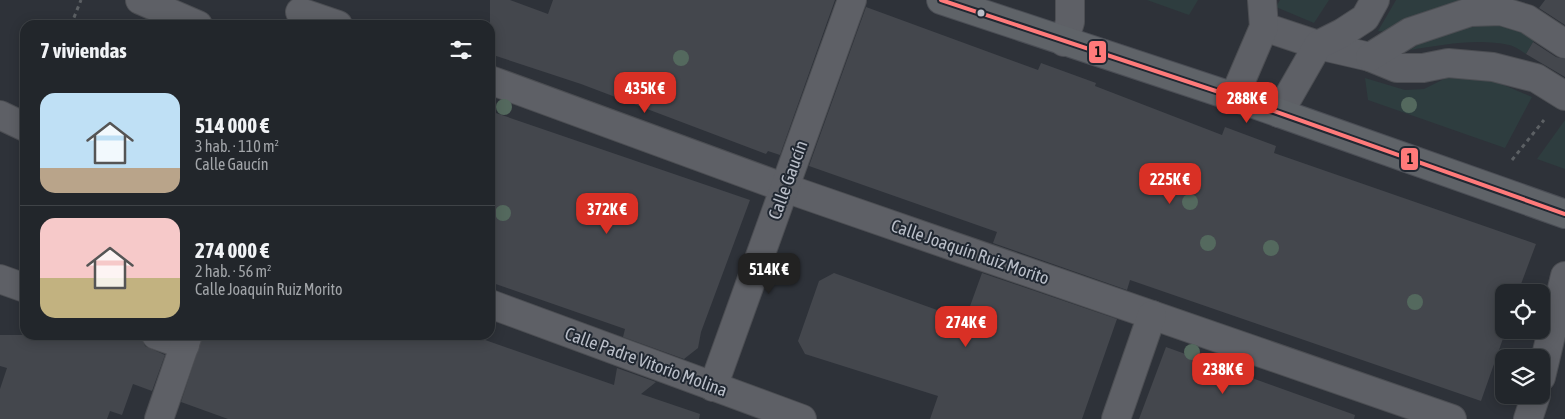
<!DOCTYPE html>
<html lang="es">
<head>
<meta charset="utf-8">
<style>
	body { margin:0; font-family:"Asap Condensed",sans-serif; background:#2e3237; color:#f1f3f6; height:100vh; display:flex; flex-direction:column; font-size:19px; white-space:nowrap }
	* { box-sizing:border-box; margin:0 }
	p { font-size:16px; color:#a2a5a9 }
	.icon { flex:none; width:28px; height:28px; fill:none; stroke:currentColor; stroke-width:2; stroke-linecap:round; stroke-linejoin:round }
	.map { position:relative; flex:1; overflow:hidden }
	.details { position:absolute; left:20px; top:20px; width:475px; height:320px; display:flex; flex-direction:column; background:#22262b; border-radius:15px; box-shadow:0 2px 12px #0003,0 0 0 1px #3f4347 }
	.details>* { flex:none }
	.buttons { position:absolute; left:1495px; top:284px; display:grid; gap:10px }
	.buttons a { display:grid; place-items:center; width:55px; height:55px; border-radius:10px; background:#22262b; box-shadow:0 2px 12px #0003,0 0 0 1px #3f4347; font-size:25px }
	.price { position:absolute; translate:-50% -42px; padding:0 11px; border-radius:10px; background:#d93025; color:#fff; font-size:16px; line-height:32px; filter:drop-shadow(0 1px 2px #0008) }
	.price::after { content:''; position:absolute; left:50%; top:30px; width:15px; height:11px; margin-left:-8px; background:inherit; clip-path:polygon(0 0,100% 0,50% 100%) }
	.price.active { background:#222; color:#fff }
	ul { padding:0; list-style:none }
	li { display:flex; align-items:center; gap:15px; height:125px; padding:0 20px }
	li+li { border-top:1px solid #3f4347 }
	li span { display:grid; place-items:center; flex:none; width:140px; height:100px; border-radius:15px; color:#555 }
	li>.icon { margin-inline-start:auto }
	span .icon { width:60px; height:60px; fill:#fffc; stroke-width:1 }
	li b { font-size:21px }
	h2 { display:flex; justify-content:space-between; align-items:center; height:60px; padding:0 20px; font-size:21px }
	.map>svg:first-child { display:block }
</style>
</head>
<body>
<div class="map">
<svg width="1565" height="419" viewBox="0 0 1565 419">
	<rect width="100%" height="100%" fill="#2e3239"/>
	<g fill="#2e3d3f">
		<polygon points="1147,0 1198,0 1189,15"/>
		<polygon points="1280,0 1329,0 1314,23 1276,7"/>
		<polygon points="1396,0 1473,0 1387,32 1378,31"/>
		<path d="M1481,20L1539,32L1526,54C1521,51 1515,46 1509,45C1477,38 1442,45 1410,50L1430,37Z"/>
		<polygon points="1365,78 1405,90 1424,89 1446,78 1474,79 1499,83 1532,97 1505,148 1368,100"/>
		<polygon points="1565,120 1565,169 1537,159"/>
	</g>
	<g fill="#44474d">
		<polygon points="490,0 510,0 548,14 553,0 835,0 780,155 768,151 766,154 581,84 490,54"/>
		<polygon points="1545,0 1565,0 1565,25 1539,8"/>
		<polygon points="866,7 1038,70 1041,63 1096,83 1095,86 1222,135 1225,127 1276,146 1274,153 1536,244 1518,292 1504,292 1504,330 1506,330 1481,401 1130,280 1127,290 993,243 997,232 809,166"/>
		<polygon points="1533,42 1556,57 1565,59 1565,77 1526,54"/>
		<polygon points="490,111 750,200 701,332 698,348 684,359 623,337 625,329 490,282"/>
		<polygon points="834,273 965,320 982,273 1117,319 1082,419 930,419 938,396 805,354 798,341 819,281"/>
		<polygon points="0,335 141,335 145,346 165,355 152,391 133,384 122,415 110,411 107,419 0,419 0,389 7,368 0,366"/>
		<polygon points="203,335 471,335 614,385 617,368 656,382 641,394 700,414 699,419 228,419 181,402"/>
		<polygon points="1166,347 1355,415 1354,419 1139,419"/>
	</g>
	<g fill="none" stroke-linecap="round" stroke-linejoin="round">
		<g stroke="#4c4e53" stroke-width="30">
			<g id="minor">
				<polyline points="140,0 198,25"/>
				<polyline points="300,12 338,25"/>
				<polyline points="1264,27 1318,45 1370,57 1397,68 1423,68 1448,63 1493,67 1536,78 1565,96"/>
				<polyline points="1064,42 1070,22 1070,0"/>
				<polyline points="1370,57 1410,32 1470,12 1501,11 1527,19 1565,44"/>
				<polyline points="490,80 785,188 1452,419"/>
				<polyline points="1234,97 1264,27 1262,0"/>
				<polyline points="1279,113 1318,45 1342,33 1365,18 1375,0"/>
				<polyline points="0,115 25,127"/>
				<polyline points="0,279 25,288"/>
				<polyline points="490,304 802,419"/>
				<polyline points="156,335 185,345"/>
				<polyline points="1541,377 1565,276"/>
				<polyline points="713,387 852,0"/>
				<polyline points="159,419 188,335"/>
				<polyline points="1116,419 1152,315"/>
				<polyline points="1528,419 1536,395"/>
			</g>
		</g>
		<g stroke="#4b4e55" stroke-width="30">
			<polyline id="major" points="941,0 1234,97 1565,214"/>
		</g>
		<g stroke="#5c6064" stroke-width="3" stroke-dasharray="4 4" stroke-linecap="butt">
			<polyline points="71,25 81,0"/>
			<polyline points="1512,160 1544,120"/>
		</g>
		<use href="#minor" stroke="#5e6066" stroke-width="28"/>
		<use href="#major" stroke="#5f6368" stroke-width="28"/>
		<g stroke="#212832" stroke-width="8">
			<polyline id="bus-1" points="941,0 1234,97 1565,214"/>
		</g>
		<use href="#bus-1" stroke="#ff7a7a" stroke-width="4"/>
	</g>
	<g fill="#54695e">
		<circle cx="681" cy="58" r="8"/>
		<circle cx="1409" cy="105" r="8"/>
		<circle cx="504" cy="107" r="8"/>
		<circle cx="1190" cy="202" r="8"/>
		<circle cx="503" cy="213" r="8"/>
		<circle cx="1208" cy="243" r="8"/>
		<circle cx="1271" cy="248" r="8"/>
		<circle cx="1415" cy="302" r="8"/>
		<circle cx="1192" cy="352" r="8"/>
	</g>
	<circle fill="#b9bec8" stroke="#212832" stroke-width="2" cx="981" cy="13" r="4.5"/>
	<g text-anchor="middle" stroke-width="4" stroke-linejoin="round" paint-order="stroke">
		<g font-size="18" fill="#b9bec8" stroke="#212832">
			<text transform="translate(788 180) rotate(-70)" y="6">Calle Gaucín</text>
			<text transform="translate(970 252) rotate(19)" y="6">Calle Joaquín Ruiz Morito</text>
			<text transform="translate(646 362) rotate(20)" y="6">Calle Padre Vitorio Molina</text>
		</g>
	</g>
	<g stroke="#212832" stroke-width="2">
		<rect x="1088" y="40" width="19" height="24" rx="5" fill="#ff7a7a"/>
		<rect x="1400" y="147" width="19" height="24" rx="5" fill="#ff7a7a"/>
	</g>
	<g font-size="14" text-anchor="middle" font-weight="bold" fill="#111">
		<text x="1098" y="57">1</text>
		<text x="1410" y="164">1</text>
	</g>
</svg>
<div class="buttons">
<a><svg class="icon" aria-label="locate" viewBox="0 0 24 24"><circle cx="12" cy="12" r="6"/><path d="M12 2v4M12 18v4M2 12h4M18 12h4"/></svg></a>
<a><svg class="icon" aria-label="layers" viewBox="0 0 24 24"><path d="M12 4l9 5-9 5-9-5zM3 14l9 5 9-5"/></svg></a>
</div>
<b class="price" style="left:645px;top:114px">435K €</b>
<b class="price" style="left:1247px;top:124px">288K €</b>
<b class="price" style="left:1170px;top:205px">225K €</b>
<b class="price" style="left:607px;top:235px">372K €</b>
<b class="price active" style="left:769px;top:295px">514K €</b>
<b class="price" style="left:966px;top:348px">274K €</b>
<b class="price" style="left:1223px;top:395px">238K €</b>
<section class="details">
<h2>7 viviendas<svg class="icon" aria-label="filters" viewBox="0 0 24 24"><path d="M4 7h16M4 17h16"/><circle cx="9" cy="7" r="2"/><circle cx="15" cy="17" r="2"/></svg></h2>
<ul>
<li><span style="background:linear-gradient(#bfe0f5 75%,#b9a48a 0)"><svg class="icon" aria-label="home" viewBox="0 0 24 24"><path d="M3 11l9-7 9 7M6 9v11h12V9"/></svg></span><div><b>514 000 €</b><p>3 hab. · 110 m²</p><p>Calle Gaucín</p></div></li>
<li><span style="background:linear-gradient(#f6c9c9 60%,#c2b280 0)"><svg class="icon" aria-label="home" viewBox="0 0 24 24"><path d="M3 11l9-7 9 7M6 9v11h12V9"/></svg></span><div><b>274 000 €</b><p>2 hab. · 56 m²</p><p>Calle Joaquín Ruiz Morito</p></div></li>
</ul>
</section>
</div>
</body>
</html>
